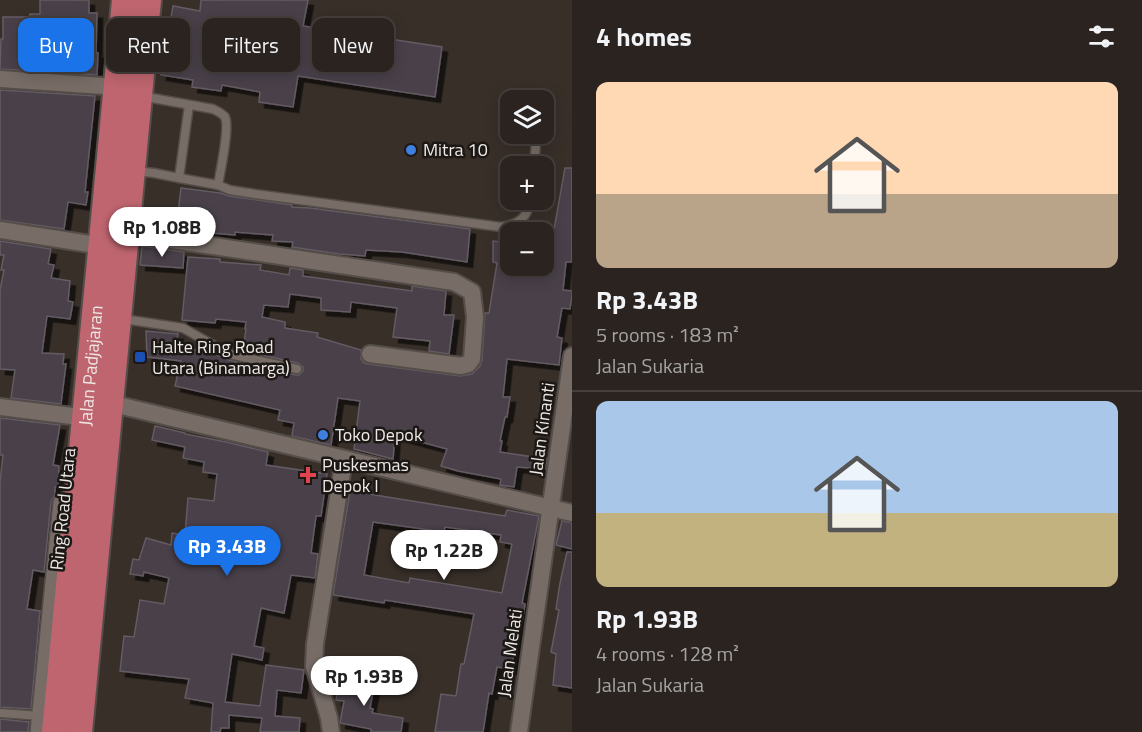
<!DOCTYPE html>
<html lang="en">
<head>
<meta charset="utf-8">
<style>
	body { margin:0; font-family:"Titillium Web",sans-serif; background:#322b28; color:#f1f3f6; height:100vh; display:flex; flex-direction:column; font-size:22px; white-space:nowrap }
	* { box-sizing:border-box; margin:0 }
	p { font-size:20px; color:#a5a4a4 }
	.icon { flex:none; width:33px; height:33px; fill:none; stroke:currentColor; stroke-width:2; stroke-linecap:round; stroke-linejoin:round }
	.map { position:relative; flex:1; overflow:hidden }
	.panel { display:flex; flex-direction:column; background:#2a231f; width:570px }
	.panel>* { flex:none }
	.hud { position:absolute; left:18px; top:18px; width:464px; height:54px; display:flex; gap:12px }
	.buttons { position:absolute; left:500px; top:90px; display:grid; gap:12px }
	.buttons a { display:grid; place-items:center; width:54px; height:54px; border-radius:12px; background:#2a231f; box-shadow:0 3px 15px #0003,0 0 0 2px #46403d; font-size:30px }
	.price { position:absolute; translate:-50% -51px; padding:0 14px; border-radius:21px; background:#fff; color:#222; font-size:20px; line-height:39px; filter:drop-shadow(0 2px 3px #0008) }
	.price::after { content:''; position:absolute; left:50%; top:36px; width:18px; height:14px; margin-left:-9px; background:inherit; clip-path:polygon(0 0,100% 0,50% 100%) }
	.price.on { background:#1a73e8; color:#fff }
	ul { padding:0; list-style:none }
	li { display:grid; align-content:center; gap:12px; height:318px; padding:0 24px }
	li+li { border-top:2px solid #46403d }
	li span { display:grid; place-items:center; height:186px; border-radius:12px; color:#555 }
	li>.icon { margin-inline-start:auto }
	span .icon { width:108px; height:108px; fill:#fffc; stroke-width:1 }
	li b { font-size:26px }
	h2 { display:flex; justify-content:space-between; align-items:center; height:72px; padding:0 24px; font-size:26px }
	.pill { padding:0 21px; border-radius:12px; background:#2a231f; box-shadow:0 3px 15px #0003,0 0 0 2px #46403d; font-size:21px; line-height:54px }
	.pill.on { background:#1a73e8; color:#fff }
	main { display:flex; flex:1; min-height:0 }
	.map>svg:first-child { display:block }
</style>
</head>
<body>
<main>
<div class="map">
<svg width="572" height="732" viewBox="0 0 572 732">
	<defs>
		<filter id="shadow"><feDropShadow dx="5.5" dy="5.5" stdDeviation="0" flood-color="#0009"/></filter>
	</defs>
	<rect width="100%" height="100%" fill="#382f29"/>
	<g fill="#484048" stroke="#635b63" stroke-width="1.5" fill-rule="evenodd" filter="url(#shadow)">
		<polygon points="40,0 89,0 89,13 97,13 96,53 98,53 97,75 0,69 1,39 3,39 3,17 30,17 30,14 40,14"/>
		<polygon points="201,0 308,0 303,26 442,47 435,97 298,76 293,107 259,102 260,92 222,85 221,91 192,87 193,80 161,75 173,6 200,11"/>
		<polygon points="0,90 95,96 85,192 88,192 86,205 68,202 64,229 0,220"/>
		<polygon points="565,168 572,168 572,262 566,262 563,290 572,291 572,295 570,309 562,308 557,337 562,338 559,365 507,359 503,397 510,397 507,417 505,417 500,441 502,441 500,452 547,459 545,469 517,467 514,487 500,485 501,479 458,471 441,466 447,449 395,435 393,459 354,449 360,401 338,398 331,445 292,436 294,423 278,420 280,410 175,386 181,361 147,357 146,331 178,334 176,345 217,355 228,360 296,375 299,375 303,371 303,367 298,363 243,351 246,329 245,329 246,322 216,319 215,323 182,320 188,257 220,259 220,262 261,265 260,270 289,275 290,268 303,270 303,276 412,291 412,286 446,291 444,315 454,315 449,354 429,351 430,341 393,337 397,308 351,302 350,312 321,310 321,298 290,294 288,307 264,305 262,317 285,322 285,328 318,333 317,337 361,350 361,359 364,363 368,364 460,376 472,374 480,366 482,360 485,313 489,313 497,263 493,262 493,241 501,242 502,233 510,232 510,266 543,266 543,263 549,263 550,241 552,241"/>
		<polygon points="181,188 220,193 229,196 292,205 292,207 310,208 470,229 467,262 402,252 366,250 365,256 339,254 292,247 293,242 272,241 273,235 235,232 235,235 176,230"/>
		<polygon points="0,241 51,249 48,264 54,265 51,278 70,281 68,301 73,302 70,319 47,316 42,353 64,354 63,364 66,364 61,404 11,398 15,370 0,369 0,290 4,270 1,270 4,255 0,255"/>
		<polygon points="142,246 184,252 183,268 140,265"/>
		<polygon points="0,418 60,425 53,465 59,466 58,487 55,487 55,494 51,502 44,572 33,570 27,609 40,611 31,709 0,707 0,482 3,455 0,455"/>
		<polygon points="155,426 185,433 185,434 226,442 268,452 266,465 327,474 321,516 316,516 311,553 318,554 315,578 291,575 284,613 261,608 254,646 264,648 262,660 232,654 225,702 260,706 266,665 304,670 301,693 277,690 275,716 300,718 299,732 260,732 262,718 229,715 229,728 221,728 220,732 211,732 213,703 185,698 189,679 120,671 124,636 134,637 140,600 164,604 169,578 144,572 143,576 130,574 133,559 139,560 146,538 171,545 172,533 185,535 188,498 214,501 217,474 203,472 204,462 183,458 185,447 152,440"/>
		<path d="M350,491L505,516L507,510L539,516L522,603L525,604L522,622H520L511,669L497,667L492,694L489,693L483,732H435L441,694L456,696L461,664H464L474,614L385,600L384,603L333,595ZM373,522L444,532L445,527L501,535L500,542L512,544L502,593L410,578L409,583L364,575Z"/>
		<polygon points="562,521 572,523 572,549 556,545"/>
		<polygon points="567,552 572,552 572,688 553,685 556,654 551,652 559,610 556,609 560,583"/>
		<polygon points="341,676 375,682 370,708 373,709 372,713 403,718 401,732 371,732 371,729 340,723 344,701 336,700"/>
		<polygon points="0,719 29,722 28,732 0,732"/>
	</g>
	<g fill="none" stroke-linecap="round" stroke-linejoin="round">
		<g stroke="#554d49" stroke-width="11">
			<g id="service">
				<path d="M152,98L213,109C217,111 222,113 225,117C230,127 220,173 218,185"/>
				<polyline points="534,166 536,142"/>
				<path d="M135,171L154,173L179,178L218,185L230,190L255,194L501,227C519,224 528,218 530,200"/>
				<polyline points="179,178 189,105"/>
				<polyline points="130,320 183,328 229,354 297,369"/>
				<polyline points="0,713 41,716"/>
			</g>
		</g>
		<g stroke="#554d49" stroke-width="20">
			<g id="minor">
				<polyline points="0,79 104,86"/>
				<polyline points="0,230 90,244"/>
				<polyline points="139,235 454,282 472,292 475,317 472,359 468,364 461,366 370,354"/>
				<polyline points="122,406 572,513"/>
				<polyline points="0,407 72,416"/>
				<polyline points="331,732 329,718 314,666 315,644 344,459"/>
				<polyline points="519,732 572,356"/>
			</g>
		</g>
		<g stroke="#554d49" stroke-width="24">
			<polyline id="tertiary" points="41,732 64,503"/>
		</g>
		<g stroke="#554d49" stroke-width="32">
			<g id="trunk">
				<path id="s1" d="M56,732L126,0"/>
				<polyline points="78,732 147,0"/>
			</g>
		</g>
		<use href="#service" stroke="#776c66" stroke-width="8"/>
		<use href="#minor" stroke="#776c66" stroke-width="16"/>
		<use href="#tertiary" stroke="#776c66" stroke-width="21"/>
		<use href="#trunk" stroke="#be656f" stroke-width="28"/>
	</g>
	<g fill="#3f7fe0" stroke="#1c1815" stroke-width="2">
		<circle cx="411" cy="150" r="6"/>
		<circle cx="323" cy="435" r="6"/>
	</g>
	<rect fill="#1a4fb4" stroke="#1c1815" stroke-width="2" x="134" y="351" width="12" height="12" rx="3"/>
	<path fill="#e0444e" stroke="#1c1815" stroke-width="2" d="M305 466h6v6h6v6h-6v6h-6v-6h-6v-6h6z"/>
	<g text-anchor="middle" stroke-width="5" stroke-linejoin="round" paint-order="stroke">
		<g font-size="18" fill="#eee8e4" stroke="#1c1815" text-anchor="start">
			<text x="423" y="156">Mitra 10</text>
			<text x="152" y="353">Halte Ring Road<tspan x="152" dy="21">Utara (Binamarga)</tspan></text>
			<text x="335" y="441">Toko Depok</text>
			<text x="322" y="471">Puskesmas<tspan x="322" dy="21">Depok I</tspan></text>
		</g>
		<g font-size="18" fill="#eee8e4" stroke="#1c1815">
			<text dy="6" stroke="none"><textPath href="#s1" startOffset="368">Jalan Padjajaran</textPath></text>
			<text transform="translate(542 429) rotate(-82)" y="6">Jalan Kinanti</text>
			<text transform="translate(63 509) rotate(-84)" y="6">Ring Road Utara</text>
			<text transform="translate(510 653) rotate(-82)" y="6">Jalan Melati</text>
		</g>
	</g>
</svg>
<div class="buttons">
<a><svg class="icon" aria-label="layers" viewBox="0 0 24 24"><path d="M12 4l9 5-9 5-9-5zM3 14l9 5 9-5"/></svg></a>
<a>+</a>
<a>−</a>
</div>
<b class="price" style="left:162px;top:258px">Rp 1.08B</b>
<b class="price on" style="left:227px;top:577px">Rp 3.43B</b>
<b class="price" style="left:444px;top:581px">Rp 1.22B</b>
<b class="price" style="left:364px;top:707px">Rp 1.93B</b>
<div class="hud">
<a class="pill on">Buy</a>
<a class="pill">Rent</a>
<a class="pill">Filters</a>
<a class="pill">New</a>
</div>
</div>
<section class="panel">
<h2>4 homes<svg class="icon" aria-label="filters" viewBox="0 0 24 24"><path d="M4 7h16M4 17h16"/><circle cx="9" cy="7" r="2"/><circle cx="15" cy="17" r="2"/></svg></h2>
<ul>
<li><span style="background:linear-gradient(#ffd9b3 60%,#b9a48a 0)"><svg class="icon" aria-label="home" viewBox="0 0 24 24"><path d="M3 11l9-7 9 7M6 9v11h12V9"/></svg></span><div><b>Rp 3.43B</b><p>5 rooms · 183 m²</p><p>Jalan Sukaria</p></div></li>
<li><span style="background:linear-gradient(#a9c7e8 60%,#c2b280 0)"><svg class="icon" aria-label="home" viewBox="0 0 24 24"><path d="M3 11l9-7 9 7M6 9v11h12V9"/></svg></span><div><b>Rp 1.93B</b><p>4 rooms · 128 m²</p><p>Jalan Sukaria</p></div></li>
</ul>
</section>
</main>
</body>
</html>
